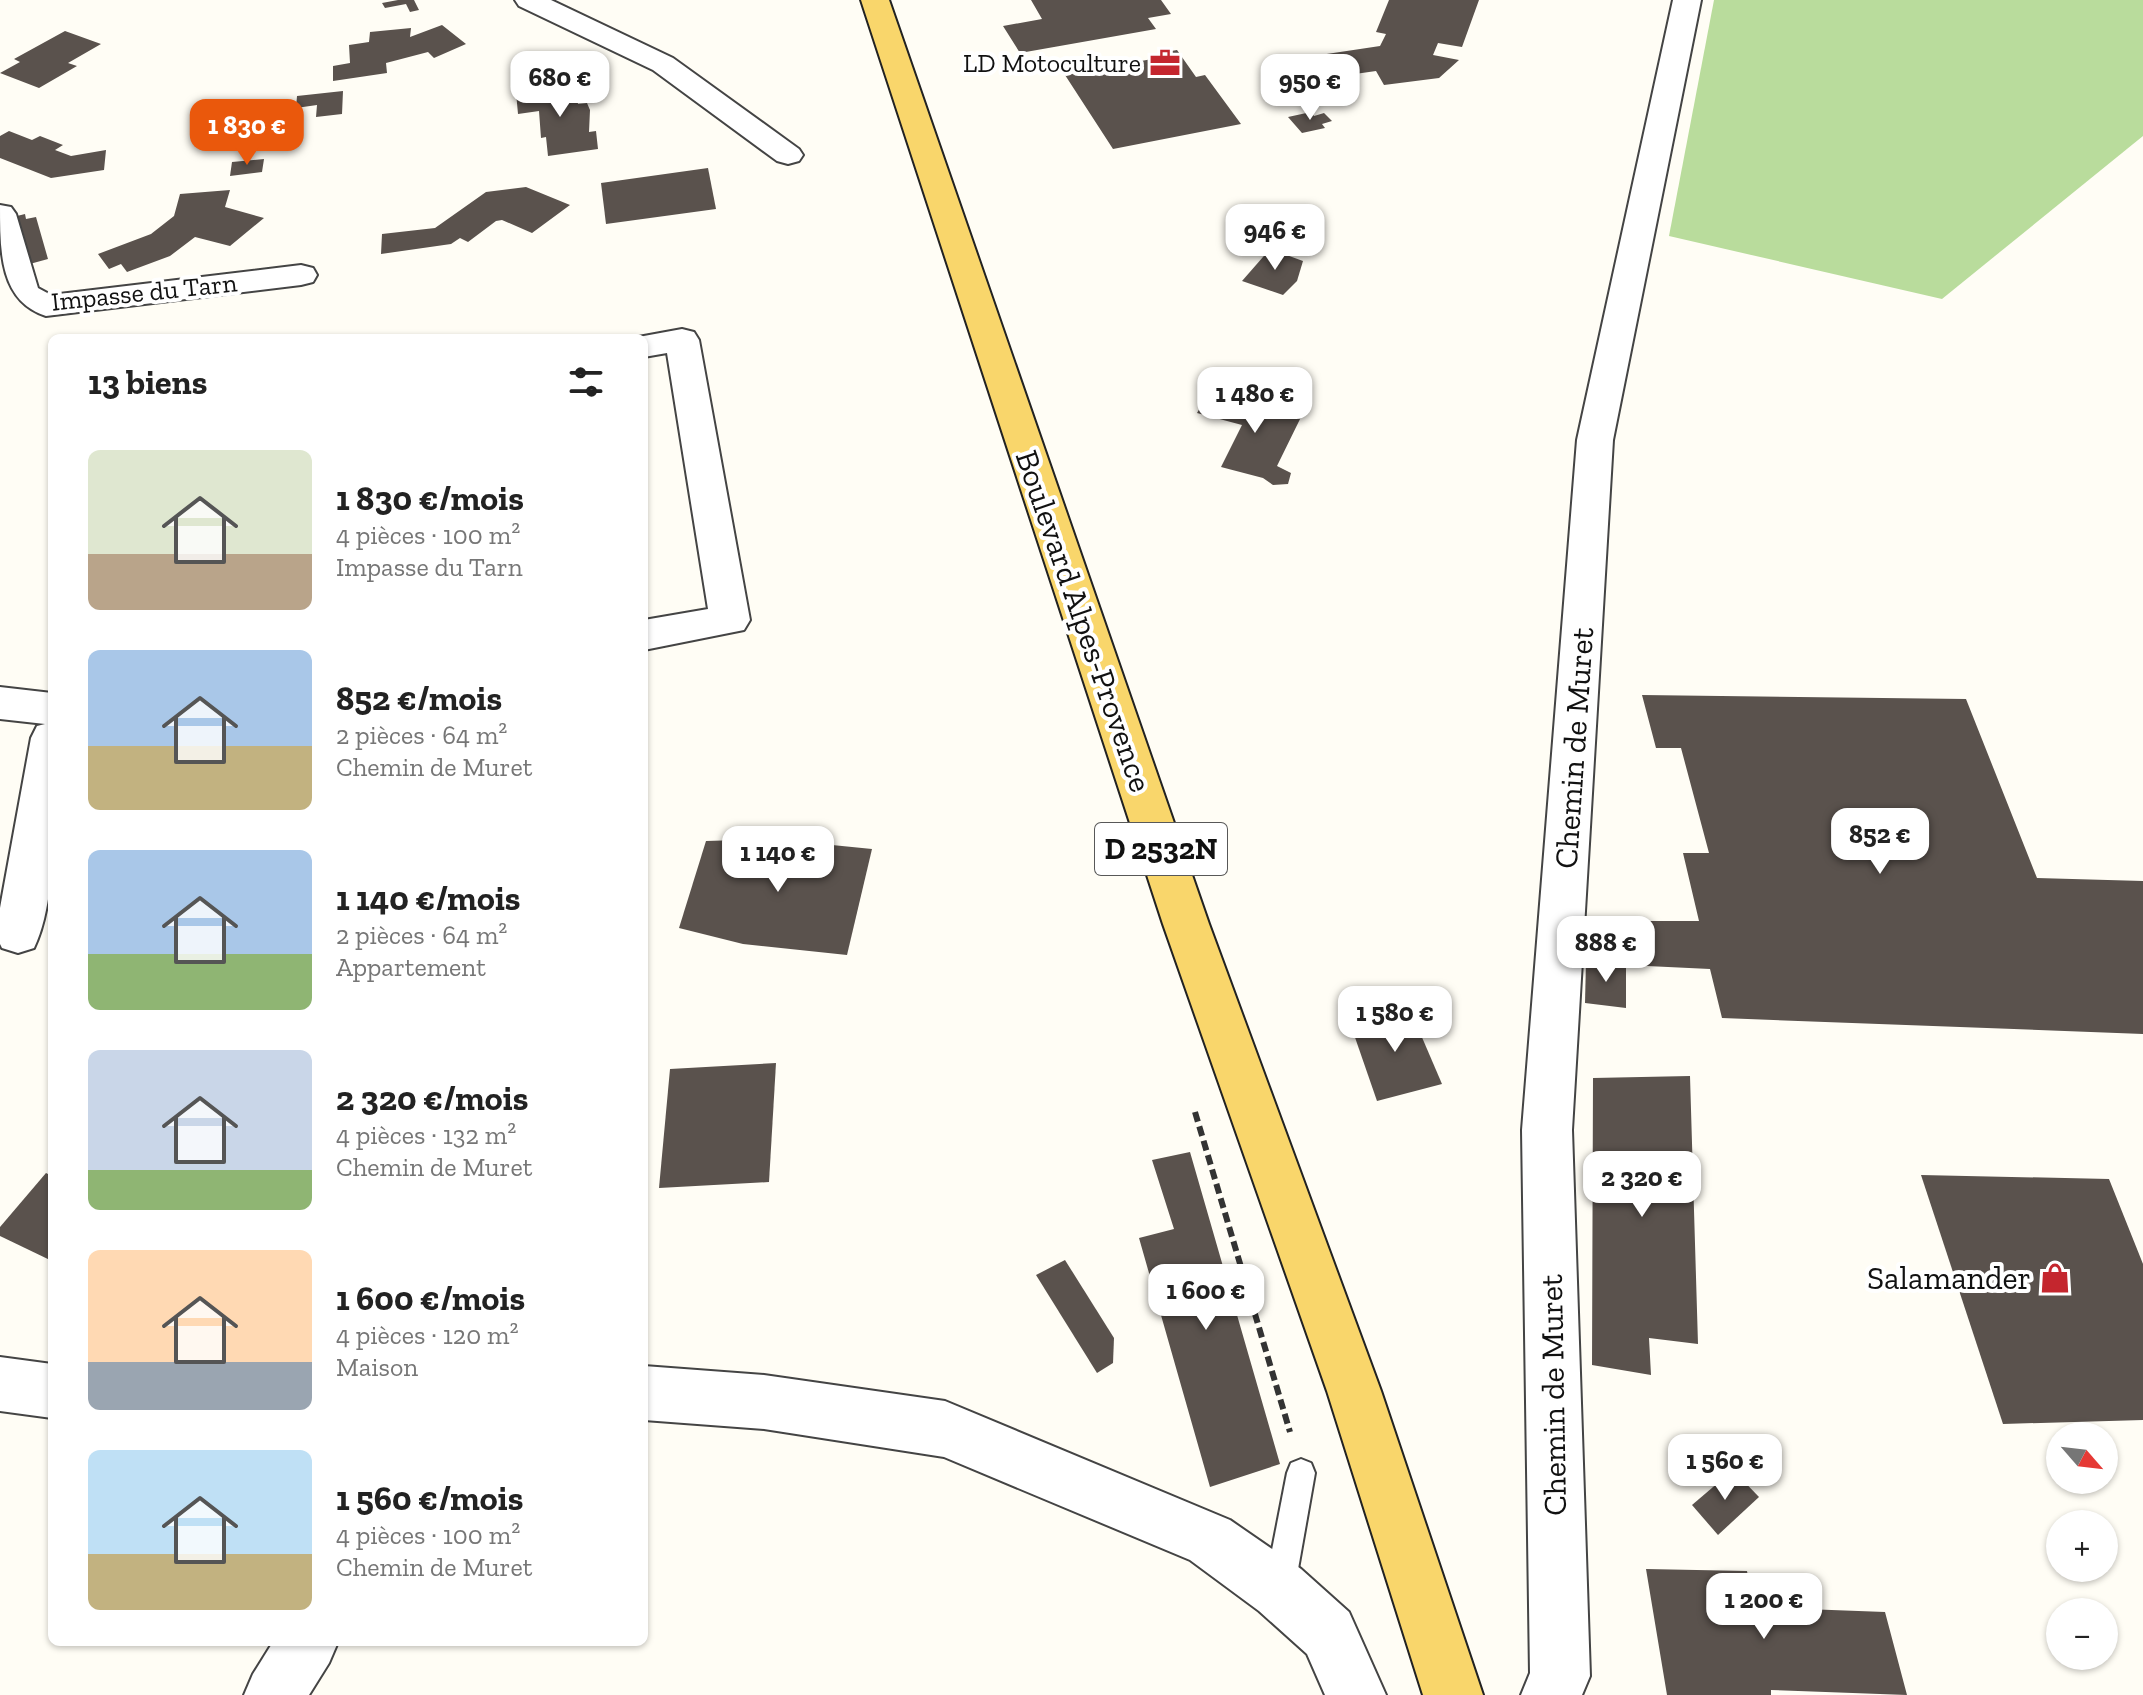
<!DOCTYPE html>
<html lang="fr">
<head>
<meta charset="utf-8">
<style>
	body { margin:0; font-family:"Zilla Slab",serif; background:#f2f2f2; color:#222; height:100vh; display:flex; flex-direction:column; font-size:30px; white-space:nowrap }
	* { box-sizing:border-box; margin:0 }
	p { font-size:26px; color:#767676 }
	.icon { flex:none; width:44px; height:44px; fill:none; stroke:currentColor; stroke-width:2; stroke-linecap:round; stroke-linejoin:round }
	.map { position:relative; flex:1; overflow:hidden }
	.panel { position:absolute; left:48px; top:334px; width:600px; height:1312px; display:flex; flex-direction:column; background:#fff; border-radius:12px; box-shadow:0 2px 6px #0004 }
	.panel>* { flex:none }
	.needle { width:52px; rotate:118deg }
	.controls { position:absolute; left:2046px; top:1422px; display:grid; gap:16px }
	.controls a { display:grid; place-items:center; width:72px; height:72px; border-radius:50%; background:#fff; box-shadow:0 2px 6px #0004; font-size:40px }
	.price { position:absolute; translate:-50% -68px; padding:0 18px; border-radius:16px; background:#fff; color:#222; font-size:26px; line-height:52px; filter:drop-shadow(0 2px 4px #0008) }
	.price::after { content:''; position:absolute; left:50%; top:48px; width:24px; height:18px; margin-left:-12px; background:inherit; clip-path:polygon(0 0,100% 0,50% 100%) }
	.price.selected { background:#ea580c; color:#fff }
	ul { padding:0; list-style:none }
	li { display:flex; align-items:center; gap:24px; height:200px; padding:0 40px }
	li span { display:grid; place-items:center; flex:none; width:224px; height:160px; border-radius:12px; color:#555 }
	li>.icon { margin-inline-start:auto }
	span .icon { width:96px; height:96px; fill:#fffc; stroke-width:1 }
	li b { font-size:34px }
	h2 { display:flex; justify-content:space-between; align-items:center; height:96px; padding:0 40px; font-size:34px }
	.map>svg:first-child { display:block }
</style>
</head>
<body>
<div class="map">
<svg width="2143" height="1695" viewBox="0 0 2143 1695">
	<rect width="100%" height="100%" fill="#fffdf5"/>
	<polygon fill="#b9dc9c" points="1714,0 2143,0 2143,136 1942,299 1669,236"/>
	<g fill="#5a524d">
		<polygon points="398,0 414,0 419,10 410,12 406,4 385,8 382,3"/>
		<polygon points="1031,0 1161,0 1171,14 1148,18 1156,29 1020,53 1003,26 1042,19"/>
		<polygon points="1389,0 1479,0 1462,47 1438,43 1433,55 1459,60 1439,78 1384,85 1376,71 1334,77 1320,55 1380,46 1386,34 1376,32"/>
		<polygon points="442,25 466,44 434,58 428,52 386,63 387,73 333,81 333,66 350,63 349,45 369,42 370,32 411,28 410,37"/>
		<polygon points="65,31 101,44 68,63 77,66 39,88 0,73 20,62 14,59"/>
		<polygon points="1177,50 1196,77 1205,75 1241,124 1113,149 1065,75 1152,59 1149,55"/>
		<polygon points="575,84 578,104 587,103 590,110 589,132 596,131 598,149 548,156 546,137 541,138 539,111 518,114 516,92"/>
		<polygon points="343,91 342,114 316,117 317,105 296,108 297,96"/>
		<polygon points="1311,112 1314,116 1324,113 1332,121 1322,124 1325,128 1302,133 1288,117"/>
		<polygon points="9,131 32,140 40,136 63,145 55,150 71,156 106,150 104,170 51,178 0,158 0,136"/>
		<polygon points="264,159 262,172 230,176 232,162"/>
		<polygon points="708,168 716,209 606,224 601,183"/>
		<polygon points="526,187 570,205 532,233 502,220 496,221 468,242 460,238 451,244 381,254 382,234 435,228 486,192"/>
		<polygon points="230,190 225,207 264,218 230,246 195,237 170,256 127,272 121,264 109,269 98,254 151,234 174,216 180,194"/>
		<polygon points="25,214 26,219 36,217 48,259 26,265 13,217"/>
		<polygon points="1270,249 1303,261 1297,281 1283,295 1242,281"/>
		<polygon points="1210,391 1303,413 1277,466 1291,473 1288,484 1273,485 1263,478 1221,467 1242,425 1197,413"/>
		<polygon points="1642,695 1966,699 2037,878 2143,881 2143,1034 1722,1018 1710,969 1626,965 1617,921 1699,921 1683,853 1709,853 1681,748 1656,748"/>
		<polygon points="772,839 872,849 847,955 743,944 679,928 706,841"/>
		<polygon points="1586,961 1626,965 1626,1008 1585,1003"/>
		<polygon points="1409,1007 1442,1084 1377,1101 1350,1023"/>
		<polygon points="776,1063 769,1182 659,1188 670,1069"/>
		<polygon points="1690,1076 1698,1344 1649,1338 1651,1375 1592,1365 1593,1078"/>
		<polygon points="1190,1152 1280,1464 1210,1487 1139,1238 1174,1229 1152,1160"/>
		<polygon points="46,1173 52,1176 52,1261 0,1236 0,1227"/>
		<polygon points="1921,1175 2109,1179 2143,1264 2143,1420 2003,1424"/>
		<polygon points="1065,1260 1114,1338 1113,1363 1097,1373 1036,1275"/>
		<polygon points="1733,1470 1759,1497 1718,1535 1692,1505"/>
		<polygon points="1646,1569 1747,1571 1754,1607 1885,1612 1907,1695 1771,1690 1771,1695 1667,1695"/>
	</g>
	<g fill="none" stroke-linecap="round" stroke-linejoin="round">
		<g stroke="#444" stroke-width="4">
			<polygon id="service" points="1301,1459 1311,1463 1315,1473 1295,1586 1290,1596 1280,1601 1270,1596 1265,1586 1287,1473 1291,1463"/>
		</g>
		<g stroke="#444" stroke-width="4">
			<g id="minor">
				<polygon points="515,0 551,0 673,58 799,149 803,155 799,161 788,164 777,161 653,70 519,6"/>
				<polygon points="1673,0 1701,0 1613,440 1572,1130 1590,1676 1582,1695 1521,1695 1530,1673 1522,1130 1577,440"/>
				<path d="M0,205L11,207L16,214L38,288L51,295L301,265L313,268L317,275L313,282L301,285L46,316C0,301 0,253 0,205Z"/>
				<polygon points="682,329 694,332 699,340 750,620 744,630 644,650 644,620 708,609 667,353 644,357 644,338 633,338"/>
				<path d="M0,687L52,693C52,761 63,889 34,948L18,953L2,948L0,944V908L31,738L37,726L45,724L0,719Z"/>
				<polygon points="273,1642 338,1642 329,1663 309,1695 244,1695 253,1674"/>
			</g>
		</g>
		<g stroke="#444" stroke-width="4">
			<g id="tertiary">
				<polygon points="0,1357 52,1364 52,1418 0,1411"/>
				<polygon points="644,1366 764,1375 945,1401 1230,1520 1301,1569 1349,1612 1386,1695 1325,1695 1307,1654 1259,1611 1190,1560 944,1457 764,1429 644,1420"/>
			</g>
		</g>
		<g stroke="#222" stroke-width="4">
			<polygon id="primary" points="861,0 889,0 1209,924 1381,1391 1483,1695 1423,1695 1327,1391 1163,924"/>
		</g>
		<polyline stroke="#333" stroke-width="6" stroke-dasharray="10 5" stroke-linecap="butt" points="1195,1112 1290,1432"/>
		<use href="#service" fill="#fff" fill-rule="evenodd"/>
		<use href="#minor" fill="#fff" fill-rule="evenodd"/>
		<use href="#tertiary" fill="#fff" fill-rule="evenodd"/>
		<use href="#primary" fill="#f9d66b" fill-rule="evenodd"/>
	</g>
	<defs>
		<g id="office-bare" transform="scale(2.4)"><path d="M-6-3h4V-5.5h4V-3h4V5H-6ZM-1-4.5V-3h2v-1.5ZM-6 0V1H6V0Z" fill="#c4262e" stroke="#fff" stroke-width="2.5" paint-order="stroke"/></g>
		<g id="shop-bare" transform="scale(2.4)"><path d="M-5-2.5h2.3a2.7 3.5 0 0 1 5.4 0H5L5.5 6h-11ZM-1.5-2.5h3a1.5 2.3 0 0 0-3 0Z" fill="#c4262e" stroke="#fff" stroke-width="2.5" paint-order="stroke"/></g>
	</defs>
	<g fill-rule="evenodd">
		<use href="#office-bare" x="1165" y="63"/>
		<use href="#shop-bare" x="2055" y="1278"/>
	</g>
	<g text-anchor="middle" stroke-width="8" stroke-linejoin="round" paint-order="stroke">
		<g font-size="26" fill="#111" stroke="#fff" text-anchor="end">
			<text x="1141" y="72">LD Motoculture</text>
		</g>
		<g font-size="26" fill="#111" stroke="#fff">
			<text transform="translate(144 292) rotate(-6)" y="9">Impasse du Tarn</text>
		</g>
		<rect fill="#fff" stroke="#585858" stroke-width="2" x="1095" y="823" width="132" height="52" rx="6"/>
		<g font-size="30" font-weight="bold" fill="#111">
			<text x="1161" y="859">D 2532N</text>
		</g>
		<g font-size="32" fill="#111" stroke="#fff">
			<text transform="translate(1084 621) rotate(71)" y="11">Boulevard Alpes-Provence</text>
			<text transform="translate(1574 748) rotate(-86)" y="11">Chemin de Muret</text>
			<text transform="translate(1553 1395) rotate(-91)" y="11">Chemin de Muret</text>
		</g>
		<g font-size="32" fill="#111" stroke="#fff" text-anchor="end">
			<text x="2031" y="1289">Salamander</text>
		</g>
	</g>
</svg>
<div class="controls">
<a><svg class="needle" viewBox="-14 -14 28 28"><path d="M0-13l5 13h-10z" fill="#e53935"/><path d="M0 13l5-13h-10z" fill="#767676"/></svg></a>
<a>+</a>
<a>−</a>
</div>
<b class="price" style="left:560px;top:119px">680 €</b>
<b class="price" style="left:1310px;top:122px">950 €</b>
<b class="price selected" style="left:247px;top:167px">1 830 €</b>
<b class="price" style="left:1275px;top:272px">946 €</b>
<b class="price" style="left:1255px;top:435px">1 480 €</b>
<b class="price" style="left:1880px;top:876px">852 €</b>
<b class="price" style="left:778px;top:894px">1 140 €</b>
<b class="price" style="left:1606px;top:984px">888 €</b>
<b class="price" style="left:1395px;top:1054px">1 580 €</b>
<b class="price" style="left:1642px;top:1219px">2 320 €</b>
<b class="price" style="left:1206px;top:1332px">1 600 €</b>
<b class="price" style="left:1725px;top:1502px">1 560 €</b>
<b class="price" style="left:1764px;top:1641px">1 200 €</b>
<section class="panel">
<h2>13 biens<svg class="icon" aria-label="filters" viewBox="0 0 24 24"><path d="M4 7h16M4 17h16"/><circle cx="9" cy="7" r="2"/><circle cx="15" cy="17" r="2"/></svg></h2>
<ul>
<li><span style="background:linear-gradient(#dfe7d0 65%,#b9a48a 0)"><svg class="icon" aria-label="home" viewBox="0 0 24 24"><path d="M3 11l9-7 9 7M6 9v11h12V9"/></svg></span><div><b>1 830 €/mois</b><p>4 pièces · 100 m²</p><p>Impasse du Tarn</p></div></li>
<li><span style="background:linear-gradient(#a9c7e8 60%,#c2b280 0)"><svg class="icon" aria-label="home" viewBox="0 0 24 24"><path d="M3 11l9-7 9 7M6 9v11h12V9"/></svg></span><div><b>852 €/mois</b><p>2 pièces · 64 m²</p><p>Chemin de Muret</p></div></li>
<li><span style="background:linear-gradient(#a9c7e8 65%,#8fb573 0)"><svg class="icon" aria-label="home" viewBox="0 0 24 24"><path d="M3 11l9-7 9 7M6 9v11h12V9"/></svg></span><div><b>1 140 €/mois</b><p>2 pièces · 64 m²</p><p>Appartement</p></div></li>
<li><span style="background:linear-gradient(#c9d6e8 75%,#8fb573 0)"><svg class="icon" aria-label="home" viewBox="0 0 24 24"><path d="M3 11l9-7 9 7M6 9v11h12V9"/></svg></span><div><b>2 320 €/mois</b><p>4 pièces · 132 m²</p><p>Chemin de Muret</p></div></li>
<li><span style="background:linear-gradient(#ffd9b3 70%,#9aa5b1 0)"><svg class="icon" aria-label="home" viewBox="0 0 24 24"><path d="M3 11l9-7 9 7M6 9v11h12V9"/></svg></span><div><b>1 600 €/mois</b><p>4 pièces · 120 m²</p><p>Maison</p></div></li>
<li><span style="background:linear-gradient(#bfe0f5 65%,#c2b280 0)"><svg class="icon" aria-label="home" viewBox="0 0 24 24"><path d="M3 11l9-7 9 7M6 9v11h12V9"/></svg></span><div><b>1 560 €/mois</b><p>4 pièces · 100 m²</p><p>Chemin de Muret</p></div></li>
</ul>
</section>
</div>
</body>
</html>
